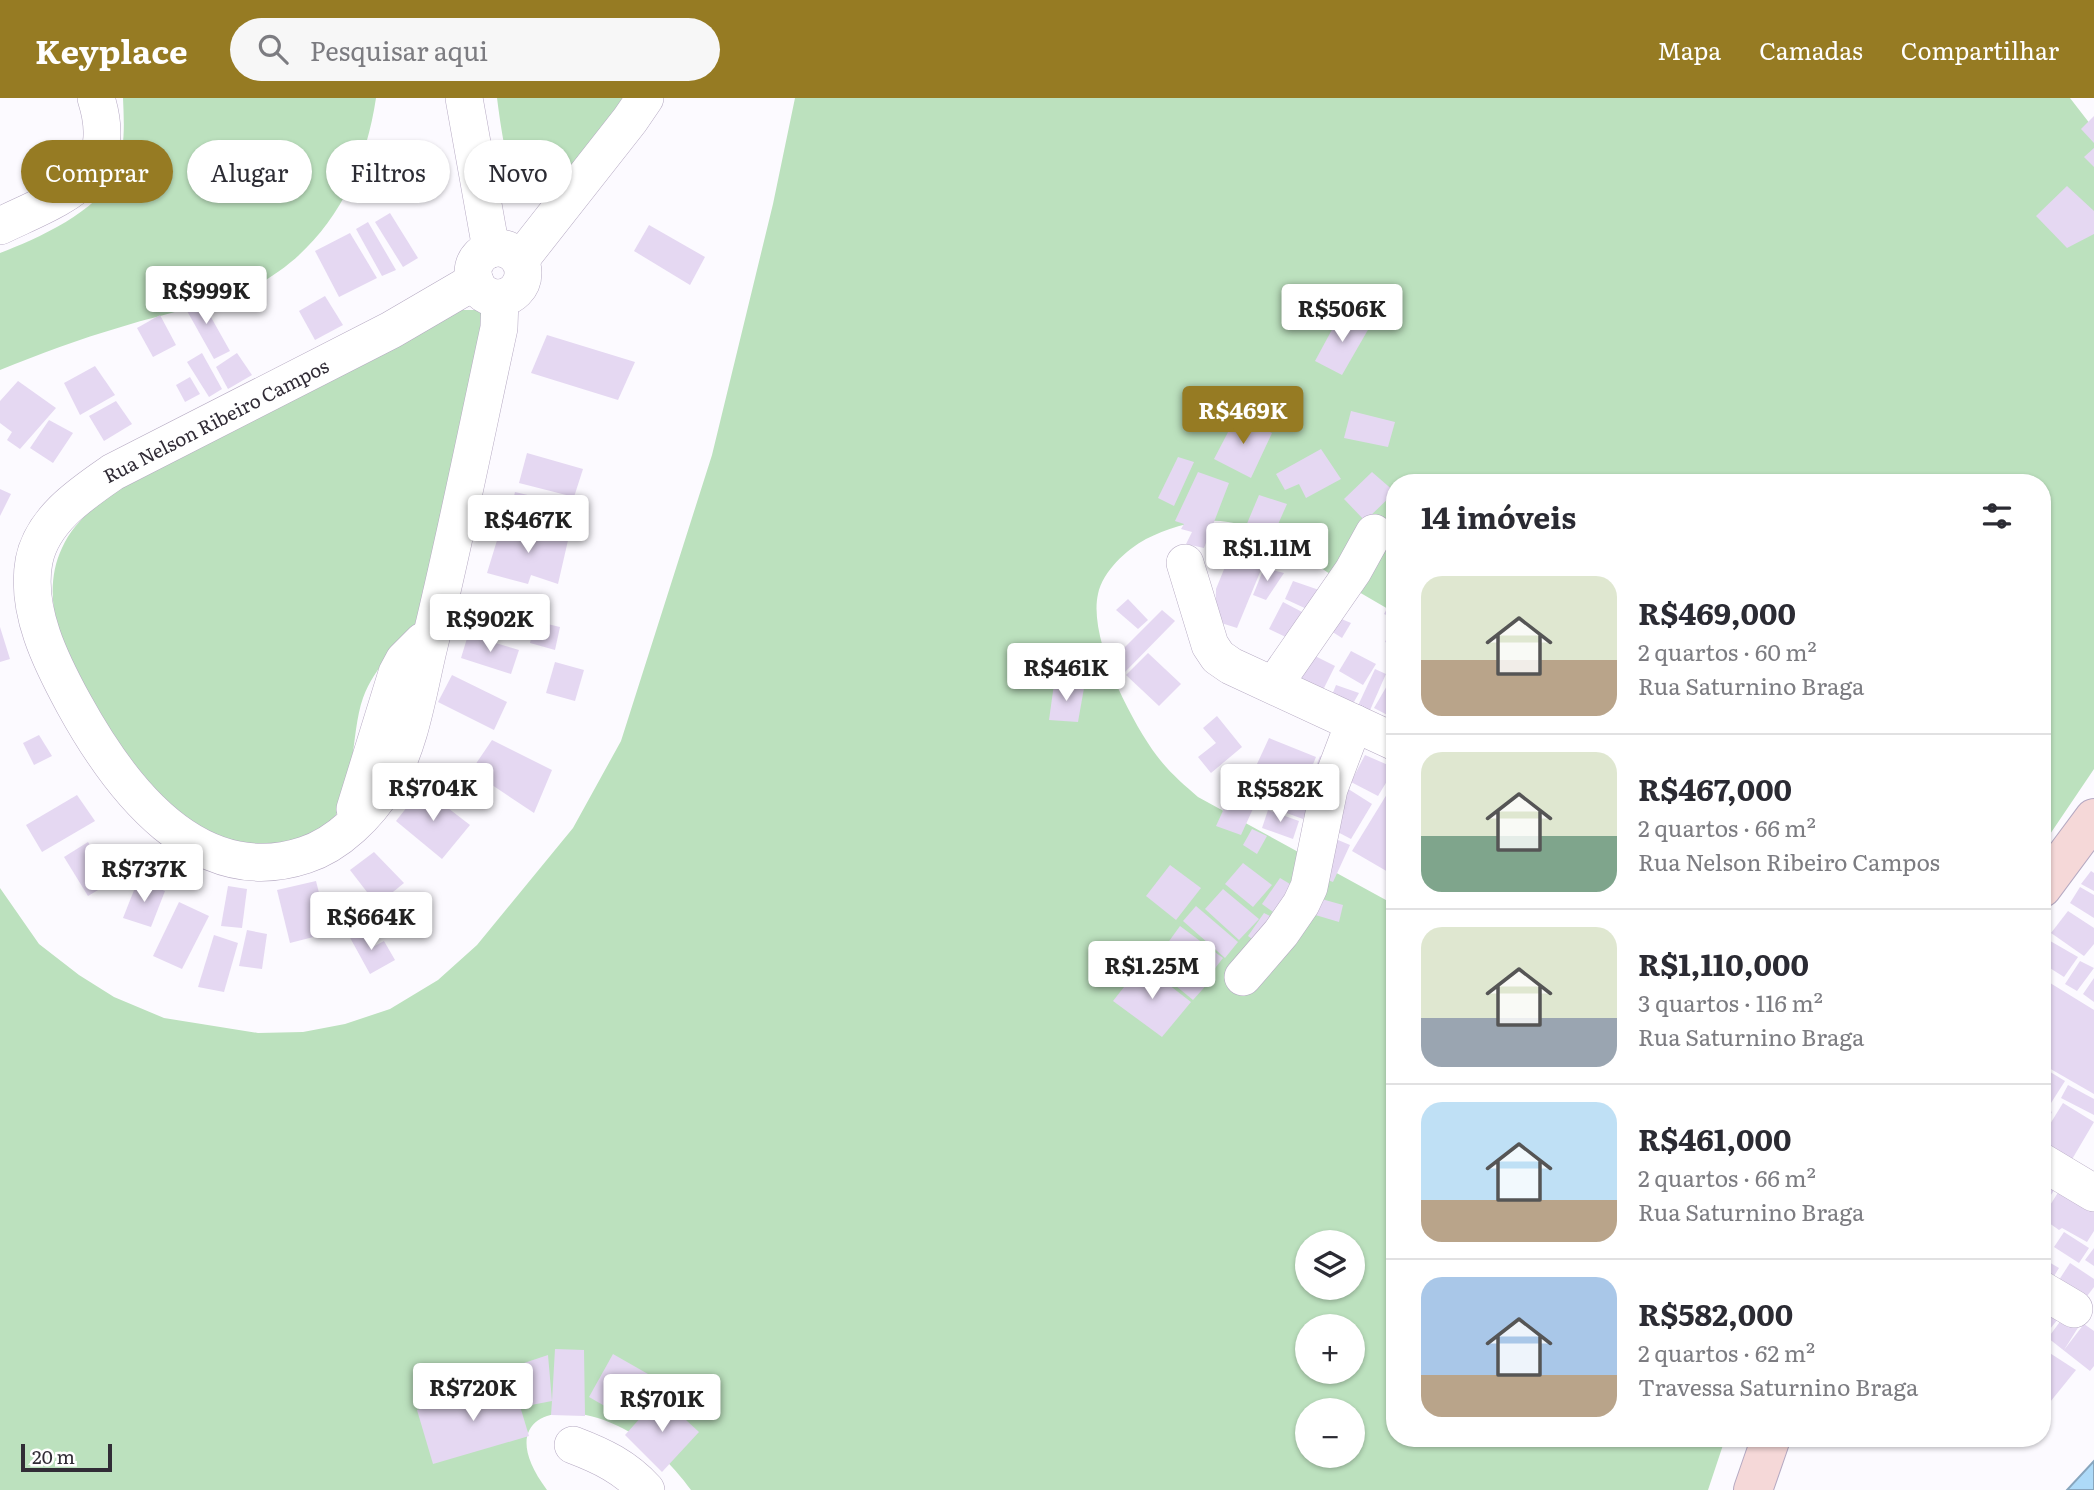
<!DOCTYPE html>
<html lang="pt">
<head>
<meta charset="utf-8">
<style>
	body { margin:0; font-family:Literata,serif; background:#f7f7f7; color:#2b2b33; height:100vh; display:flex; flex-direction:column; font-size:26px; white-space:nowrap }
	* { box-sizing:border-box; margin:0 }
	p { font-size:23px; color:#7c7c81 }
	.icon { flex:none; width:38px; height:38px; fill:none; stroke:currentColor; stroke-width:2; stroke-linecap:round; stroke-linejoin:round }
	.map { position:relative; flex:1; overflow:hidden }
	.panel { position:absolute; left:1386px; top:376px; width:665px; height:973px; display:flex; flex-direction:column; background:#fff; border-radius:28px; box-shadow:0 2px 5px #0004 }
	.panel>* { flex:none }
	.guide { position:absolute; left:21px; top:42px; width:665px; height:63px; display:flex; gap:14px }
	.tools { position:absolute; left:1295px; top:1132px; display:grid; gap:14px }
	.tools a { display:grid; place-items:center; width:70px; height:70px; border-radius:50%; background:#fff; box-shadow:0 2px 5px #0004; font-size:35px }
	.scale { position:absolute; left:21px; bottom:18px; width:91px; box-sizing:border-box; padding-left:7px; border:4px solid #312c36; border-top:0; font-size:19px; line-height:24px; white-space:nowrap; color:#312c36; -webkit-text-stroke:5px #fff; paint-order:stroke }
	.price { position:absolute; translate:-50% -60px; padding:0 16px; border-radius:7px; background:#fff; color:#222; font-size:23px; line-height:46px; filter:drop-shadow(0 2px 4px #0008) }
	.price::after { content:''; position:absolute; left:50%; top:42px; width:21px; height:16px; margin-left:-10px; background:inherit; clip-path:polygon(0 0,100% 0,50% 100%) }
	.price.active { background:#967b23; color:#fff }
	ul { padding:0; list-style:none }
	li { display:flex; align-items:center; gap:21px; height:175px; padding:0 35px }
	li+li { border-top:2px solid #e1e1e2 }
	li span { display:grid; place-items:center; flex:none; width:196px; height:140px; border-radius:21px; color:#555 }
	li>.icon { margin-inline-start:auto }
	span .icon { width:84px; height:84px; fill:#fffc; stroke-width:1 }
	li b { font-size:30px }
	h2 { display:flex; justify-content:space-between; align-items:center; height:84px; padding:0 35px; font-size:30px }
	.chip { padding:0 24px; border-radius:32px; background:#fff; box-shadow:0 2px 5px #0004; font-size:24px; line-height:63px }
	.chip.active { background:#967b23; color:#fff }
	header { display:flex; align-items:center; gap:42px; box-sizing:border-box; height:98px; padding:0 35px; background:#967b23; color:#fff }
	header strong { font-size:33px }
	nav { display:flex; gap:38px; margin-inline-start:auto; font-size:24px }
	.search { width:490px; height:63px; background:#f7f7f7; display:flex; align-items:center; gap:18px; box-sizing:border-box; padding:0 24px; border-radius:38px; color:#7c7c81; font-size:26px }
	.map>svg:first-child { display:block }
</style>
</head>
<body>
<header>
<strong>Keyplace</strong>
<div class="search"><svg class="icon" aria-label="search" viewBox="0 0 24 24"><circle cx="10" cy="10" r="6"/><path d="M15 15l6 6"/></svg>Pesquisar aqui</div>
<nav><a>Mapa</a><a>Camadas</a><a>Compartilhar</a></nav>
</header>
<div class="map">
<svg width="2094" height="1392" viewBox="0 0 2094 1392">
	<rect width="100%" height="100%" fill="#fcfaff"/>
	<g fill="#bce1be" fill-rule="evenodd">
		<path d="M123,0H376C363,88 319,163 234,198C223,203 210,205 198,208C172,215 146,221 121,229C79,241 40,256 0,272V155C37,141 99,113 115,76C126,52 124,25 123,0Z"/>
		<path d="M497,0H629L558,102C548,104 535,108 525,101C508,88 500,22 497,0Z"/>
		<path d="M795,0H2070L2094,31V671L2042,748V385H1395V515C1372,502 1349,488 1327,474C1296,453 1265,430 1228,424C1201,419 1170,429 1146,441C1126,452 1103,473 1098,496C1088,540 1131,623 1157,658C1169,674 1183,686 1198,699L1395,807V1340L1725,1341L1708,1392H691C672,1366 648,1342 618,1328C556,1298 493,1320 547,1392H0V790L39,846L79,877L114,899L164,920L258,935L303,934L345,926L390,911L438,882L477,847L573,730L621,643L712,357L773,106ZM1307,1144H1353V1190H1307ZM1307,1228H1353V1274H1307ZM1307,1312H1353V1358H1307Z"/>
		<path d="M457,212H476L488,219L425,522C400,544 375,568 363,600C349,639 358,707 321,733C310,740 300,742 287,745C229,758 173,717 134,678C123,668 116,651 109,638C78,587 33,511 62,450C77,416 112,396 142,376Z"/>
	</g>
	<polygon fill="#addaf8" stroke="#88a6be" stroke-width="2" points="2094,1363 2094,1392 2067,1392"/>
	<g fill="#e5d8f2">
		<polygon points="2094,18 2094,45 2081,31"/>
		<polygon points="2094,50 2094,69 2084,59"/>
		<polygon points="2067,88 2094,113 2094,136 2067,150 2036,118"/>
		<polygon points="390,115 418,160 403,169 375,124"/>
		<polygon points="368,124 396,172 382,178 356,131"/>
		<polygon points="649,127 705,159 690,187 634,153"/>
		<polygon points="350,135 377,180 339,199 315,153"/>
		<polygon points="198,196 230,253 214,261 182,204"/>
		<polygon points="325,198 343,227 315,242 299,213"/>
		<polygon points="1341,215 1369,230 1342,277 1315,263"/>
		<polygon points="160,217 176,247 153,259 137,230"/>
		<polygon points="547,237 635,264 618,302 531,275"/>
		<polygon points="202,255 222,291 209,299 187,264"/>
		<polygon points="237,255 252,277 228,291 216,269"/>
		<polygon points="95,268 115,297 80,317 64,285"/>
		<polygon points="190,279 200,296 185,304 176,287"/>
		<polygon points="18,283 56,310 20,351 7,342 12,334 0,325 0,303"/>
		<polygon points="116,303 132,326 104,343 89,318"/>
		<polygon points="1351,313 1395,324 1388,349 1344,340"/>
		<polygon points="1237,317 1272,335 1251,380 1214,361"/>
		<polygon points="49,322 73,335 53,365 30,350"/>
		<polygon points="1321,351 1341,381 1306,400 1299,386 1285,392 1276,376"/>
		<polygon points="527,355 583,371 574,399 519,385"/>
		<polygon points="1178,359 1194,364 1174,408 1158,400"/>
		<polygon points="1198,374 1229,385 1204,450 1186,446 1192,434 1181,431 1184,426 1175,423"/>
		<polygon points="1372,374 1395,394 1365,423 1344,401"/>
		<polygon points="0,391 11,396 0,418"/>
		<polygon points="515,394 566,406 558,432 509,418"/>
		<polygon points="1259,397 1287,406 1264,458 1238,447"/>
		<polygon points="502,426 569,438 558,486 531,477 528,486 487,475"/>
		<polygon points="1231,454 1263,467 1237,530 1215,523 1216,491"/>
		<polygon points="1264,470 1284,475 1266,502 1253,497"/>
		<polygon points="1293,483 1322,493 1309,512 1285,501"/>
		<polygon points="1128,501 1148,522 1138,531 1116,512"/>
		<polygon points="1392,502 1395,504 1395,521 1384,516"/>
		<polygon points="1283,504 1306,516 1292,542 1269,531"/>
		<polygon points="1162,512 1175,523 1124,575 1111,563"/>
		<polygon points="1339,520 1351,525 1342,540 1331,533"/>
		<polygon points="535,523 560,529 555,552 530,545"/>
		<polygon points="1395,523 1395,548 1385,544"/>
		<polygon points="0,529 10,561 0,564"/>
		<polygon points="468,537 519,552 511,576 461,560"/>
		<polygon points="1305,553 1335,568 1323,592 1288,576"/>
		<polygon points="1351,553 1376,566 1363,587 1339,573"/>
		<polygon points="1148,555 1181,586 1159,608 1126,577"/>
		<polygon points="555,564 584,572 575,603 546,595"/>
		<polygon points="1375,571 1386,576 1367,619 1355,614"/>
		<polygon points="1395,574 1395,621 1374,610"/>
		<polygon points="452,577 507,604 494,632 438,604"/>
		<polygon points="1054,586 1084,590 1078,624 1049,622"/>
		<polygon points="1336,587 1359,595 1350,611 1330,602"/>
		<polygon points="1217,618 1242,649 1211,675 1198,659 1216,645 1203,630"/>
		<polygon points="39,637 52,658 34,667 23,645"/>
		<polygon points="1269,640 1316,659 1300,698 1251,679"/>
		<polygon points="492,642 552,672 534,715 471,673"/>
		<polygon points="1365,657 1395,670 1378,698 1351,684"/>
		<polygon points="1320,658 1333,662 1317,705 1303,702"/>
		<polygon points="1238,680 1262,691 1241,737 1216,728"/>
		<polygon points="1395,683 1395,778 1352,753"/>
		<polygon points="1342,687 1372,706 1351,741 1330,730"/>
		<polygon points="422,690 470,727 442,761 396,723"/>
		<polygon points="1272,694 1309,706 1303,721 1267,708"/>
		<polygon points="77,697 95,723 42,754 26,727"/>
		<polygon points="1268,712 1299,723 1293,741 1262,730"/>
		<polygon points="1252,731 1267,738 1257,756 1243,747"/>
		<polygon points="1331,739 1350,747 1333,784 1320,779"/>
		<polygon points="88,744 113,783 88,798 64,759"/>
		<polygon points="374,754 404,785 377,807 350,772"/>
		<polygon points="1243,765 1272,787 1253,809 1225,786"/>
		<polygon points="1170,767 1201,790 1176,822 1146,798"/>
		<polygon points="2091,773 2094,775 2094,793 2081,786"/>
		<polygon points="1280,780 1295,789 1276,816 1262,806"/>
		<polygon points="138,782 165,793 151,829 123,820"/>
		<polygon points="316,783 329,835 290,845 277,792"/>
		<polygon points="228,788 247,791 242,830 221,828"/>
		<polygon points="2080,789 2094,797 2094,820 2070,805"/>
		<polygon points="1223,791 1259,821 1239,842 1205,811"/>
		<polygon points="360,797 373,814 344,831 333,811"/>
		<polygon points="1318,800 1343,807 1339,824 1312,816"/>
		<polygon points="179,804 209,818 182,871 153,858"/>
		<polygon points="1196,808 1238,844 1225,860 1183,823"/>
		<polygon points="2068,813 2094,830 2094,846 2084,858 2051,835"/>
		<polygon points="1264,815 1270,818 1262,848 1248,838"/>
		<polygon points="1180,828 1223,860 1209,878 1167,846"/>
		<polygon points="359,830 371,850 384,843 395,862 370,876 348,836"/>
		<polygon points="247,832 267,836 262,871 239,868"/>
		<polygon points="214,837 238,845 224,894 198,889"/>
		<polygon points="2045,840 2078,859 2064,879 2042,865 2042,844"/>
		<polygon points="1162,847 1210,883 1193,902 1148,865"/>
		<polygon points="2080,863 2094,870 2077,893 2065,886"/>
		<polygon points="1142,866 1191,904 1162,939 1113,903"/>
		<polygon points="2042,880 2094,912 2094,996 2042,966"/>
		<polygon points="2094,880 2094,904 2083,896"/>
		<polygon points="2042,969 2065,983 2051,1005 2042,1000"/>
		<polygon points="2068,987 2094,1001 2094,1017 2061,1000"/>
		<polygon points="2063,1005 2094,1024 2071,1063 2042,1047 2042,1039"/>
		<polygon points="2042,1008 2052,1014 2042,1031"/>
		<polygon points="2042,1078 2057,1088 2042,1110"/>
		<polygon points="2064,1085 2094,1103 2094,1133 2087,1144 2062,1130 2059,1132 2042,1120"/>
		<polygon points="2064,1134 2089,1150 2079,1165 2054,1149"/>
		<polygon points="2094,1150 2094,1168 2085,1162"/>
		<polygon points="2042,1160 2059,1170 2051,1183 2042,1178"/>
		<polygon points="2070,1165 2094,1181 2094,1189 2084,1202 2057,1185"/>
		<polygon points="2042,1200 2062,1216 2042,1241"/>
		<polygon points="2067,1214 2081,1225 2064,1252 2084,1226 2094,1233 2094,1268 2090,1273 2048,1240"/>
		<polygon points="2042,1250 2076,1272 2042,1314"/>
		<polygon points="555,1251 584,1252 585,1318 551,1317 552,1303 526,1308 515,1268 548,1257 552,1303"/>
		<polygon points="613,1256 648,1276 622,1318 589,1299"/>
		<polygon points="513,1285 529,1338 433,1366 417,1312"/>
		<polygon points="660,1298 699,1334 662,1374 625,1337"/>
	</g>
	<g fill="none" stroke-linecap="round" stroke-linejoin="round">
		<g stroke="#b5a9c2" stroke-width="38">
			<g id="minor">
				<polyline points="464,0 491,151"/>
				<path d="M0,128C60,99 122,82 96,0"/>
				<circle cx="498" cy="175" r="25"/>
				<polyline points="520,162 630,22 645,0"/>
				<path d="M475,183L391,232L113,374C81,396 42,422 34,463C25,512 51,564 74,606C119,688 197,793 305,757C339,746 368,716 387,686C411,646 418,593 429,548C455,442 476,336 499,230L500,200"/>
				<polyline points="1185,465 1210,547 1218,559 1231,568 1395,644"/>
				<polyline points="1274,587 1353,473 1374,435"/>
				<polyline points="355,711 397,575 404,562 423,543"/>
				<polyline points="1243,879 1281,835 1301,806 1309,789 1329,691 1354,625"/>
				<polyline points="2042,1064 2094,1095"/>
				<polyline points="2042,1192 2074,1211"/>
				<path d="M573,1347C602,1358 625,1369 646,1392"/>
			</g>
		</g>
		<g stroke="#b5a9c2" stroke-width="40">
			<g id="secondary">
				<polyline points="2042,790 2094,720"/>
				<polyline points="1753,1392 1771,1340"/>
			</g>
		</g>
		<use href="#minor" stroke="#fff" stroke-width="37"/>
		<use href="#secondary" stroke="#f5d8d8" stroke-width="38"/>
	</g>
	<g text-anchor="middle" stroke-width="7" stroke-linejoin="round" paint-order="stroke">
		<g font-size="19" fill="#312c36" stroke="#fff">
			<text transform="translate(216 323) rotate(-27)" y="7">Rua Nelson Ribeiro Campos</text>
		</g>
	</g>
</svg>
<div class="tools">
<a><svg class="icon" aria-label="layers" viewBox="0 0 24 24"><path d="M12 4l9 5-9 5-9-5zM3 14l9 5 9-5"/></svg></a>
<a>+</a>
<a>−</a>
</div>
<div class="scale">20 m</div>
<b class="price" style="left:206px;top:228px">R$999K</b>
<b class="price" style="left:1342px;top:246px">R$506K</b>
<b class="price active" style="left:1243px;top:348px">R$469K</b>
<b class="price" style="left:528px;top:457px">R$467K</b>
<b class="price" style="left:1267px;top:485px">R$1.11M</b>
<b class="price" style="left:490px;top:556px">R$902K</b>
<b class="price" style="left:1066px;top:605px">R$461K</b>
<b class="price" style="left:433px;top:725px">R$704K</b>
<b class="price" style="left:1280px;top:726px">R$582K</b>
<b class="price" style="left:144px;top:806px">R$737K</b>
<b class="price" style="left:371px;top:854px">R$664K</b>
<b class="price" style="left:1152px;top:903px">R$1.25M</b>
<b class="price" style="left:473px;top:1325px">R$720K</b>
<b class="price" style="left:662px;top:1336px">R$701K</b>
<div class="guide">
<a class="chip active">Comprar</a>
<a class="chip">Alugar</a>
<a class="chip">Filtros</a>
<a class="chip">Novo</a>
</div>
<section class="panel">
<h2>14 imóveis<svg class="icon" aria-label="filters" viewBox="0 0 24 24"><path d="M4 7h16M4 17h16"/><circle cx="9" cy="7" r="2"/><circle cx="15" cy="17" r="2"/></svg></h2>
<ul>
<li><span style="background:linear-gradient(#dfe7d0 60%,#b9a48a 0)"><svg class="icon" aria-label="home" viewBox="0 0 24 24"><path d="M3 11l9-7 9 7M6 9v11h12V9"/></svg></span><div><b>R$469,000</b><p>2 quartos · 60 m²</p><p>Rua Saturnino Braga</p></div></li>
<li><span style="background:linear-gradient(#dfe7d0 60%,#7fa58c 0)"><svg class="icon" aria-label="home" viewBox="0 0 24 24"><path d="M3 11l9-7 9 7M6 9v11h12V9"/></svg></span><div><b>R$467,000</b><p>2 quartos · 66 m²</p><p>Rua Nelson Ribeiro Campos</p></div></li>
<li><span style="background:linear-gradient(#dfe7d0 65%,#9aa5b1 0)"><svg class="icon" aria-label="home" viewBox="0 0 24 24"><path d="M3 11l9-7 9 7M6 9v11h12V9"/></svg></span><div><b>R$1,110,000</b><p>3 quartos · 116 m²</p><p>Rua Saturnino Braga</p></div></li>
<li><span style="background:linear-gradient(#bfe0f5 70%,#b9a48a 0)"><svg class="icon" aria-label="home" viewBox="0 0 24 24"><path d="M3 11l9-7 9 7M6 9v11h12V9"/></svg></span><div><b>R$461,000</b><p>2 quartos · 66 m²</p><p>Rua Saturnino Braga</p></div></li>
<li><span style="background:linear-gradient(#a9c7e8 70%,#b9a48a 0)"><svg class="icon" aria-label="home" viewBox="0 0 24 24"><path d="M3 11l9-7 9 7M6 9v11h12V9"/></svg></span><div><b>R$582,000</b><p>2 quartos · 62 m²</p><p>Travessa Saturnino Braga</p></div></li>
</ul>
</section>
</div>
</body>
</html>
